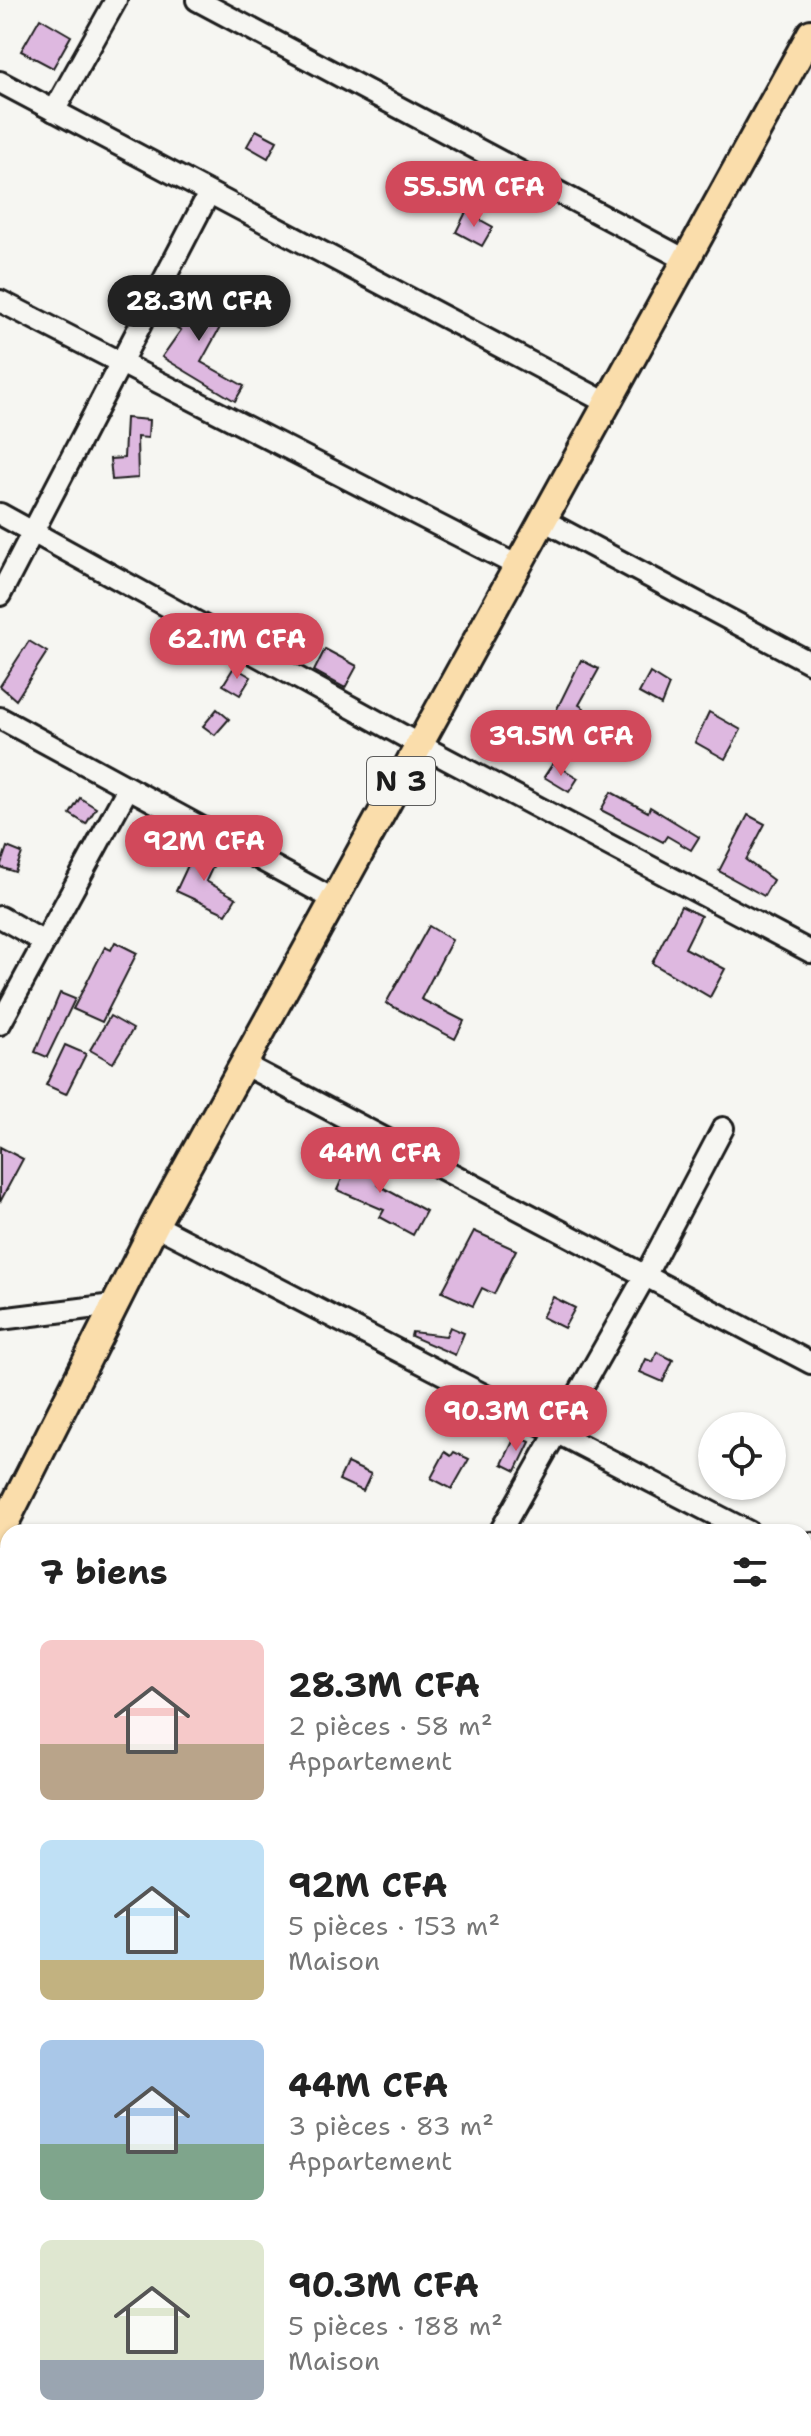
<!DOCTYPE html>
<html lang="fr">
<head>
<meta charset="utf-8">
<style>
	body { margin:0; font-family:"Shantell Sans",sans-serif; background:#f6f6f6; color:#222; height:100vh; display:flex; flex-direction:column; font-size:30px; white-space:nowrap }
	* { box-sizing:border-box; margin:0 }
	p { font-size:26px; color:#767676 }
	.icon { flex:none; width:44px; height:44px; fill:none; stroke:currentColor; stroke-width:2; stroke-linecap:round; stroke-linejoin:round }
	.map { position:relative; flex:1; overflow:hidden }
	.sheet { position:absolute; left:0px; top:1524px; width:812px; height:912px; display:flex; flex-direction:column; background:#fff; border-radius:24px 24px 0 0; box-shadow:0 2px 6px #0004 }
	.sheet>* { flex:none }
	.buttons { position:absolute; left:698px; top:1412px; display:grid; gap:16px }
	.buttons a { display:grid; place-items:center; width:88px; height:88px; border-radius:50%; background:#fff; box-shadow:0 2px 6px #0004; font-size:40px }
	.price { position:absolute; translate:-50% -68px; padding:0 18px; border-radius:28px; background:#d1495b; color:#fff; font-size:26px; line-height:52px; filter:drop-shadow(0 2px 4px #0008) }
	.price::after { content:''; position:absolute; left:50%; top:48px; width:24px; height:18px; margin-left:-12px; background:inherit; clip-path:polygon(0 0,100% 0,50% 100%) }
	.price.active { background:#222; color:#fff }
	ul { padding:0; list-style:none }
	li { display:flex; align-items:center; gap:24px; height:200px; padding:0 40px }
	li span { display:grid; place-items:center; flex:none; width:224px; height:160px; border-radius:12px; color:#555 }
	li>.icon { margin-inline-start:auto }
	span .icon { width:96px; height:96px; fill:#fffc; stroke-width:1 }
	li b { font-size:34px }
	h2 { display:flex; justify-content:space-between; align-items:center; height:96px; padding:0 40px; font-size:34px }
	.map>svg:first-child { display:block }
</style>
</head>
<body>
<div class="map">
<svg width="811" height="2436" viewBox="0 0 811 2436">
	<rect width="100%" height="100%" fill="#f6f6f2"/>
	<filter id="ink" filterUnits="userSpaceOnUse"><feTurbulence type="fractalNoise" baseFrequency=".0125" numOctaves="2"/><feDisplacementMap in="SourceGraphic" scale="16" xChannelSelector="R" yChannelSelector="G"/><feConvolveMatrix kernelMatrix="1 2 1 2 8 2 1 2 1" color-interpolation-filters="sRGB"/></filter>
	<g filter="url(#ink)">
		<g fill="#deb8e0" stroke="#1c1c1c" stroke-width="2">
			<polygon points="40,18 71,36 53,68 21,51"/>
			<polygon points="256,130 277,141 268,158 247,146"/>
			<polygon points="466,212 493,227 482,246 456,232"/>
			<polygon points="186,291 228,313 201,362 244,386 235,401 162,357 181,330 168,323"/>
			<polygon points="126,418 149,420 148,438 137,437 138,478 112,480 110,459 124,458"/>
			<polygon points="29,641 47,652 16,700 0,686"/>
			<polygon points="325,649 357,666 345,688 314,671"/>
			<polygon points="581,660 599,669 579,705 584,708 568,738 548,727"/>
			<polygon points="234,667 251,677 240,695 223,685"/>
			<polygon points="650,673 669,685 661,705 639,693"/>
			<polygon points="217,709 229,719 215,735 203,726"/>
			<polygon points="709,712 741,730 725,759 695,742"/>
			<polygon points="553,763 578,778 569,792 544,777"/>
			<polygon points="611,792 648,812 650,807 699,837 691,850 667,836 663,842 601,810"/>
			<polygon points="80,798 96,808 86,824 70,814"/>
			<polygon points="748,815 765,824 746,860 773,880 764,896 719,871"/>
			<polygon points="197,846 217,858 206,881 236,898 226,914 176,891"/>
			<polygon points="7,847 22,853 15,872 0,867"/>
			<polygon points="681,906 701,916 685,948 725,969 710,997 652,963"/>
			<polygon points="429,926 452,940 421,999 464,1021 455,1039 386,1003"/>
			<polygon points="115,942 137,953 102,1022 73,1009 105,947 111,950"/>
			<polygon points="60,993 75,999 47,1057 35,1052"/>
			<polygon points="110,1016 133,1029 113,1063 90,1050"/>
			<polygon points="65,1045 86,1054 66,1094 46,1085"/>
			<polygon points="0,1147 23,1159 0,1202"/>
			<polygon points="352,1156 385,1171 378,1185 426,1211 413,1235 380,1217 384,1210 337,1190"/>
			<polygon points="474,1231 516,1250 494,1294 482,1288 473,1306 442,1292"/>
			<polygon points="553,1297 575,1308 564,1328 542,1317"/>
			<polygon points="450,1327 464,1333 455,1355 411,1336 412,1332 446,1336"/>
			<polygon points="657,1352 673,1360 663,1382 640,1372 646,1359 653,1362"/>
			<polygon points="516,1435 530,1442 516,1471 502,1464"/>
			<polygon points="445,1452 451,1456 454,1452 469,1459 452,1489 431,1478"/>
			<polygon points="347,1463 371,1474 363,1491 339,1480"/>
		</g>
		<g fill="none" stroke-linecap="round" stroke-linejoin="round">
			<g stroke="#1c1c1c" stroke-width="26">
				<g id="minor">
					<polyline points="197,0 686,260"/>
					<polyline points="0,82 607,403"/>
					<polyline points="54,111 116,0"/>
					<polyline points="0,301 518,566"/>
					<polyline points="0,514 420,745 811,952"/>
					<polyline points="543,520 811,663"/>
					<polyline points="0,595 209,193"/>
					<polyline points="0,718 335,900"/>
					<polyline points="0,917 44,942"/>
					<polyline points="0,1024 128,788"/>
					<polyline points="245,1065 811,1363"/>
					<polyline points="155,1225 749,1532"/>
					<polyline points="0,1319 113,1305"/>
					<polyline points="500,1532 645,1276 723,1128"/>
					<polyline points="804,1556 811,1543"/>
					<polyline points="0,2260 8,2259"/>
				</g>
			</g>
			<g stroke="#1c1c1c" stroke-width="32">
				<polyline id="major" points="0,1533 155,1225 811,33"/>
			</g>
			<use href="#minor" stroke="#f6f6f2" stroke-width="20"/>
			<use href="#major" stroke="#faddab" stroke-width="26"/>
		</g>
	</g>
	<g text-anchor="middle" stroke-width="8" stroke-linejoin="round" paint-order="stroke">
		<rect fill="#f6f6f2" stroke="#5d5d5c" stroke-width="2" x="367" y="757" width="68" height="48" rx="6"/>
		<g font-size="28" font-weight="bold" fill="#1c1c1c">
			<text x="401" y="791">N 3</text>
		</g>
	</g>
</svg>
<div class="buttons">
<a><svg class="icon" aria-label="locate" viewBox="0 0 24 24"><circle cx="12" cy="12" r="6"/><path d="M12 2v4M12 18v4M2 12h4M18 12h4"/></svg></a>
</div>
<b class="price" style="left:474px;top:229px">55.5M CFA</b>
<b class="price active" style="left:199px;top:343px">28.3M CFA</b>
<b class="price" style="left:237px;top:681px">62.1M CFA</b>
<b class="price" style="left:561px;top:778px">39.5M CFA</b>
<b class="price" style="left:204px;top:883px">92M CFA</b>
<b class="price" style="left:380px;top:1195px">44M CFA</b>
<b class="price" style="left:516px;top:1453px">90.3M CFA</b>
<section class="sheet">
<h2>7 biens<svg class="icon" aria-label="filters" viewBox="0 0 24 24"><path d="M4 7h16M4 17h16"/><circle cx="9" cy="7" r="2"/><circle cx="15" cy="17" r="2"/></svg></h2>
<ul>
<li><span style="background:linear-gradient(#f6c9c9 65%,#b9a48a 0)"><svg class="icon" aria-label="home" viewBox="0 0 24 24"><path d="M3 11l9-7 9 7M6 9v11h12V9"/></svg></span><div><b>28.3M CFA</b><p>2 pièces · 58 m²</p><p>Appartement</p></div></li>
<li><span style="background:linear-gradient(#bfe0f5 75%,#c2b280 0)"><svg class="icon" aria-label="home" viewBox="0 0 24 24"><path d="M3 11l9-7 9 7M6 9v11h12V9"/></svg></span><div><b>92M CFA</b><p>5 pièces · 153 m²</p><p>Maison</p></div></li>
<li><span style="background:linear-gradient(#a9c7e8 65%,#7fa58c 0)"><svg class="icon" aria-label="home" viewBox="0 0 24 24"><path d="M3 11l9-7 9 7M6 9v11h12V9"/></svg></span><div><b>44M CFA</b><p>3 pièces · 83 m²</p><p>Appartement</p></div></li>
<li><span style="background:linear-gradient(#dfe7d0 75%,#9aa5b1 0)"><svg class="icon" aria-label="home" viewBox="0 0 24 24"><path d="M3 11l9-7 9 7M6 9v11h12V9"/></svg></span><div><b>90.3M CFA</b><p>5 pièces · 188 m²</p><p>Maison</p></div></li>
</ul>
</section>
</div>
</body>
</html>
